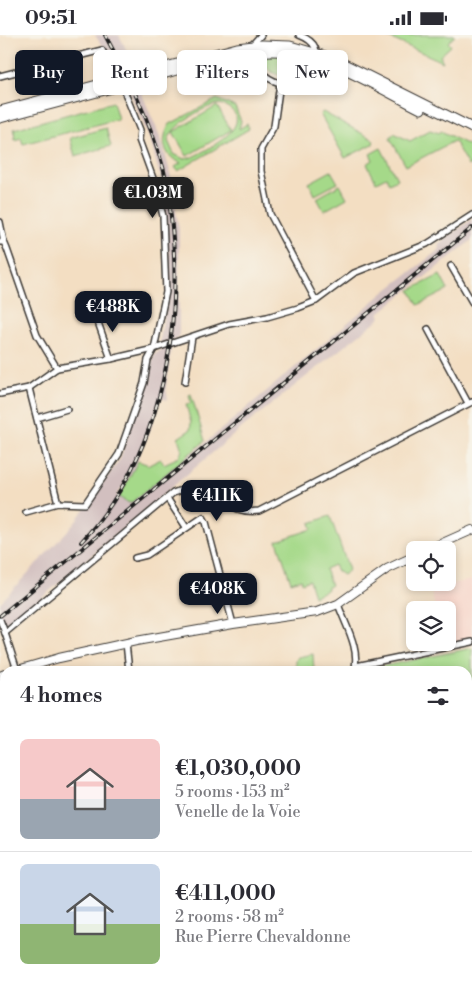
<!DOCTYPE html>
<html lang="en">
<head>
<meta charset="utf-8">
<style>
	body { margin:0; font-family:"Libre Bodoni",serif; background:#f7f7f7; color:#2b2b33; height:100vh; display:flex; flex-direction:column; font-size:19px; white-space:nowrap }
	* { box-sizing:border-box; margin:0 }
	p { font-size:16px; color:#7c7c81 }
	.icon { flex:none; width:28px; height:28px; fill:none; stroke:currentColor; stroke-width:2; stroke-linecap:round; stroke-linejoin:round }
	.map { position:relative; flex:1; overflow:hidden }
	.sheet { position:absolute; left:0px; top:631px; width:472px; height:321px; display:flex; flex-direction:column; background:#fff; border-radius:15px 15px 0 0; box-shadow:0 2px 8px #0003 }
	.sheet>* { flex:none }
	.hud { position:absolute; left:15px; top:15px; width:442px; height:45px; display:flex; gap:10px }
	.fabs { position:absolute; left:406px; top:506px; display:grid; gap:10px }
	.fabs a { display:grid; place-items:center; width:50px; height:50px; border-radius:8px; background:#fff; box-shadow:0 2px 8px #0003; font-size:25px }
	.price { position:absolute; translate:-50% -42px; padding:0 11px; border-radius:10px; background:#111827; color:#fff; font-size:16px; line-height:32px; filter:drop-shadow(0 1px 2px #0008) }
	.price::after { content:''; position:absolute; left:50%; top:30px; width:15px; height:11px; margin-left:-8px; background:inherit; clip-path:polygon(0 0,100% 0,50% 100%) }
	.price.on { background:#222; color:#fff }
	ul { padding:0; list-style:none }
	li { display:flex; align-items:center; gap:15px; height:125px; padding:0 20px }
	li+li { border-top:1px solid #e1e1e2 }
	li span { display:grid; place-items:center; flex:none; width:140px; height:100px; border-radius:8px; color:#555 }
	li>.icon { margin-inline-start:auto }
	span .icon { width:60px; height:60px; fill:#fffc; stroke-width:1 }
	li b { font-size:21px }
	h2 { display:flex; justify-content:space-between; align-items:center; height:60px; padding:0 20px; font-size:21px }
	.chip { padding:0 18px; border-radius:8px; background:#fff; box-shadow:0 2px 8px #0003; font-size:18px; line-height:45px }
	.chip.on { background:#111827; color:#fff }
	.status { display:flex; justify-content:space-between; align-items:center; height:35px; padding:0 25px; background:#fff; direction:ltr }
	.status svg { height:14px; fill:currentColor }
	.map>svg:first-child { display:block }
</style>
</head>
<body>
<div class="status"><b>09:51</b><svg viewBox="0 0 49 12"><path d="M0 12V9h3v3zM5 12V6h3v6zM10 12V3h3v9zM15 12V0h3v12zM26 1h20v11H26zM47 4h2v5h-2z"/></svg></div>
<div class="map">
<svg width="472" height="952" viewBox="0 0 472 952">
	<rect width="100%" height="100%" fill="#f7f3e8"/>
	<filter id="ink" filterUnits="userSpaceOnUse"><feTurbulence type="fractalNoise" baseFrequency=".02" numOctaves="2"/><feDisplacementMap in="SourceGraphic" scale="10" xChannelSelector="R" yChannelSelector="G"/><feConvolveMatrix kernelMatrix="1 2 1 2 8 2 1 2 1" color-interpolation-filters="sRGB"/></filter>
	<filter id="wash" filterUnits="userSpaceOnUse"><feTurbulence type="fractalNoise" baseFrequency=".0096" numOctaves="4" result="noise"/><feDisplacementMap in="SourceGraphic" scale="20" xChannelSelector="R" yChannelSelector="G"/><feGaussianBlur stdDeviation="1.12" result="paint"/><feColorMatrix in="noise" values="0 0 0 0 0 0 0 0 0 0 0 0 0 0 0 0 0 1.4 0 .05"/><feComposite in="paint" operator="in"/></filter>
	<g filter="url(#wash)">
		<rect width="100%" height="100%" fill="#f3dec2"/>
		<g fill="#f7d1c6">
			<polygon points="472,545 472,604 443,610 443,608 448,608 448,575 436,575 430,553"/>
			<polygon points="50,948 442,948 424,952 51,952"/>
		</g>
		<g fill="#d2bfbf">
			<polygon points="95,0 119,0 128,18 124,20 130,34 128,35 136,53 139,52 161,104 170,137 179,194 179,303 172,306 166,352 168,365 160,363 152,390 133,435 117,460 128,468 205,408 383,258 440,214 438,209 472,184 472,205 379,278 381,282 243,392 6,593 0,589 0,568 72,491 120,424 152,325 155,319 162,314 160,305 170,242 165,167 161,144 150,105 129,55 131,54 123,36 119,37"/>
			<polygon points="5,873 5,948 49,948 51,952 0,952 0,874"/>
		</g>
		<g fill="#a5d989" stroke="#607a52" fill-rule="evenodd">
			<polygon points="391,0 454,0 455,1 448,7 451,11 440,21 443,27 387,2"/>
			<path d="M282,19L308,25L307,30C301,31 299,35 293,38C281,44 268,38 262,26L259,27L256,21Z"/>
			<path d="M217,64L235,72L241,86L239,94L247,89L249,94L178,136L175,132L181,128C163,121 160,105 170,89ZM221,69C263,86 208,115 190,123L184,124L174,119L168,106C170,91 207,69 221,69Z"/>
			<polygon points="113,67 118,84 23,109 21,103 15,105 14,94"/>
			<polygon points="217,71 231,95 187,121 173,97"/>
			<polygon points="323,77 374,105 373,109 345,123 320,79"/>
			<polygon points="106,93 111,111 75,121 70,103"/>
			<polygon points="430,95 439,98 441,96 472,112 472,128 468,131 454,106 406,131 390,103 394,98 410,106"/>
			<polygon points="381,113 397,144 389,148 386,142 376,147 367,129 373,125 370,119"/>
			<polygon points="331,136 338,148 315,160 309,148"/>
			<polygon points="340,150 347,163 324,176 317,163"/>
			<polygon points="440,240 448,255 418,270 410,255"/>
			<polygon points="191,359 205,406 132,467 129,468 119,462 138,426 149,430 161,424 164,429 179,422 182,415 178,403 190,395 191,388 186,369 191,368 189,360"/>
			<polygon points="330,481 349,535 343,540 337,536 334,530 325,534 331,550 326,553 327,555 314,561 309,545 302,548 301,544 291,547 277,506 312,494 310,488"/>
			<polygon points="472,613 472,772 468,773 468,636 359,636"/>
			<polygon points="313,619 314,636 296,636 296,625 298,622"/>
			<polygon points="472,881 472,940 468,940 468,882"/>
			<polygon points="0,930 5,948 48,948 50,952 0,952"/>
		</g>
	</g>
	<g filter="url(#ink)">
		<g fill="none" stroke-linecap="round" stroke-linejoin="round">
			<g stroke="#c8b7a1" stroke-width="9" stroke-dasharray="9 4.5" stroke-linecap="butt">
				<polyline points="112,46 132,41"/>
				<polyline points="116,52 135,47"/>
			</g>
			<g stroke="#3c3935" stroke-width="8">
				<g id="minor">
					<path d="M261,0L251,11C253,29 262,43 280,48C305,43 336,14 299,0"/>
					<polyline points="0,41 102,15 125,58 140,95 139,105 154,146 163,181 166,257 154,314 148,325 144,348 119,419 85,469 58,468 26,477"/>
					<polyline points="280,48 274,91 261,114 261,136 270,179 316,266"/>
					<polyline points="0,187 4,207"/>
					<polyline points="0,207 4,207 7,214 37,300 57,333"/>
					<polyline points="451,231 472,267"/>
					<polyline points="95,279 111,324"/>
					<polyline points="428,294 468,368"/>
					<polyline points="185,347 192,302"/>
					<polyline points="29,353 58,468"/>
					<polyline points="0,359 29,353 57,333 111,324 154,314 229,289 267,282 298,273 316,266 354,238 427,209 472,180"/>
					<polyline points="37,383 67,374"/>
					<polyline points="167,463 186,492"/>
					<polyline points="135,523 147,520 203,482 206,487 233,589"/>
					<path d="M338,569C345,589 361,615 354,636"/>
					<polyline points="4,595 17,635"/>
					<path d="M5,598L173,458C211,443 223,481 259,476L472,367"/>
					<polyline points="126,608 129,636"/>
					<polyline points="356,631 472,607"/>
				</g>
			</g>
			<g stroke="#3c3935" stroke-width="9">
				<g id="tertiary">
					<polyline points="468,785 472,784"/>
					<polyline points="0,859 5,858"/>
				</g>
			</g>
			<g stroke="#3c3935" stroke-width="10">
				<g id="secondary">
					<polyline points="427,515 472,495"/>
					<polyline points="14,636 59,623 136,606 233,589 317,577 338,569 387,534 415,521"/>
					<polyline points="0,641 5,639"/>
				</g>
			</g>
			<g stroke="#3c3935" stroke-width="11">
				<g id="primary">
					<polyline points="132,41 237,13 262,10 290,11 332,23 472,93"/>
					<path d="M135,47C181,35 240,11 288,17C332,23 381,54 421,74"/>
					<polyline points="0,76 112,46"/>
					<polyline points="0,83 116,52"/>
				</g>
			</g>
			<use href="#minor" stroke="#fff" stroke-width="5"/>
			<use href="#tertiary" stroke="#fff" stroke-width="7"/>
			<use href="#secondary" stroke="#fff" stroke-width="8"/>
			<use href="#primary" stroke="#fff" stroke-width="9"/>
			<g stroke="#1c1c1c" stroke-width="1">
				<polyline points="468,778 472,777"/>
				<polyline points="0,868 5,866"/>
			</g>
			<g stroke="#1c1c1c" stroke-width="4">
				<g id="rail">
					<path d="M81,507C158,425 183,302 172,192C170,172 168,151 163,132C150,85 128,43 105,0"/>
					<polyline points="0,581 472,193"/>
					<polyline points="468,654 472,654"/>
					<polyline points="468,724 472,722"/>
				</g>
			</g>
			<use href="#rail" stroke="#f7f3e8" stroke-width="2" stroke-dasharray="5.5" stroke-linecap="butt"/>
			<g stroke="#3c3935" stroke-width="8" stroke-linecap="butt">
				<polyline id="minor-bridge" points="0,585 4,595"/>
			</g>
			<use href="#minor-bridge" stroke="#fff" stroke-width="5"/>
		</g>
	</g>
</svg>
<div class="fabs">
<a><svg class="icon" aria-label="locate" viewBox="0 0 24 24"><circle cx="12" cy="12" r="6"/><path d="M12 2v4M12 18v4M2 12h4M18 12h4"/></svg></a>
<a><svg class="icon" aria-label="layers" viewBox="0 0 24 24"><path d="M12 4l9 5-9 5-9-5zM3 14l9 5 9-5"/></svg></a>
</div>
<b class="price on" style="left:153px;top:184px">€1.03M</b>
<b class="price" style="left:113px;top:298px">€488K</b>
<b class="price" style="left:217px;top:487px">€411K</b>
<b class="price" style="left:218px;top:580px">€408K</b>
<div class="hud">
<a class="chip on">Buy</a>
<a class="chip">Rent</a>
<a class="chip">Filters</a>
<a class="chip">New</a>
</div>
<section class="sheet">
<h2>4 homes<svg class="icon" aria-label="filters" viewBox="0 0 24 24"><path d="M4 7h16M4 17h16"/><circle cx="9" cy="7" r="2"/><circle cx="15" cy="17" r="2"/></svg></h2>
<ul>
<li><span style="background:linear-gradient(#f6c9c9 60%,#9aa5b1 0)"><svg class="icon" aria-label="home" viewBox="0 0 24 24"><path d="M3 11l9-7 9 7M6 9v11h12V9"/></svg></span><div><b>€1,030,000</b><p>5 rooms · 153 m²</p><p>Venelle de la Voie</p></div></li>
<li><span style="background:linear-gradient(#c9d6e8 60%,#8fb573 0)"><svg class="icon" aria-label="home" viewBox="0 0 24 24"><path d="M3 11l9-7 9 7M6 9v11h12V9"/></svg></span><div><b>€411,000</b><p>2 rooms · 58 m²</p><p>Rue Pierre Chevaldonne</p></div></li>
</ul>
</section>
</div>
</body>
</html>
